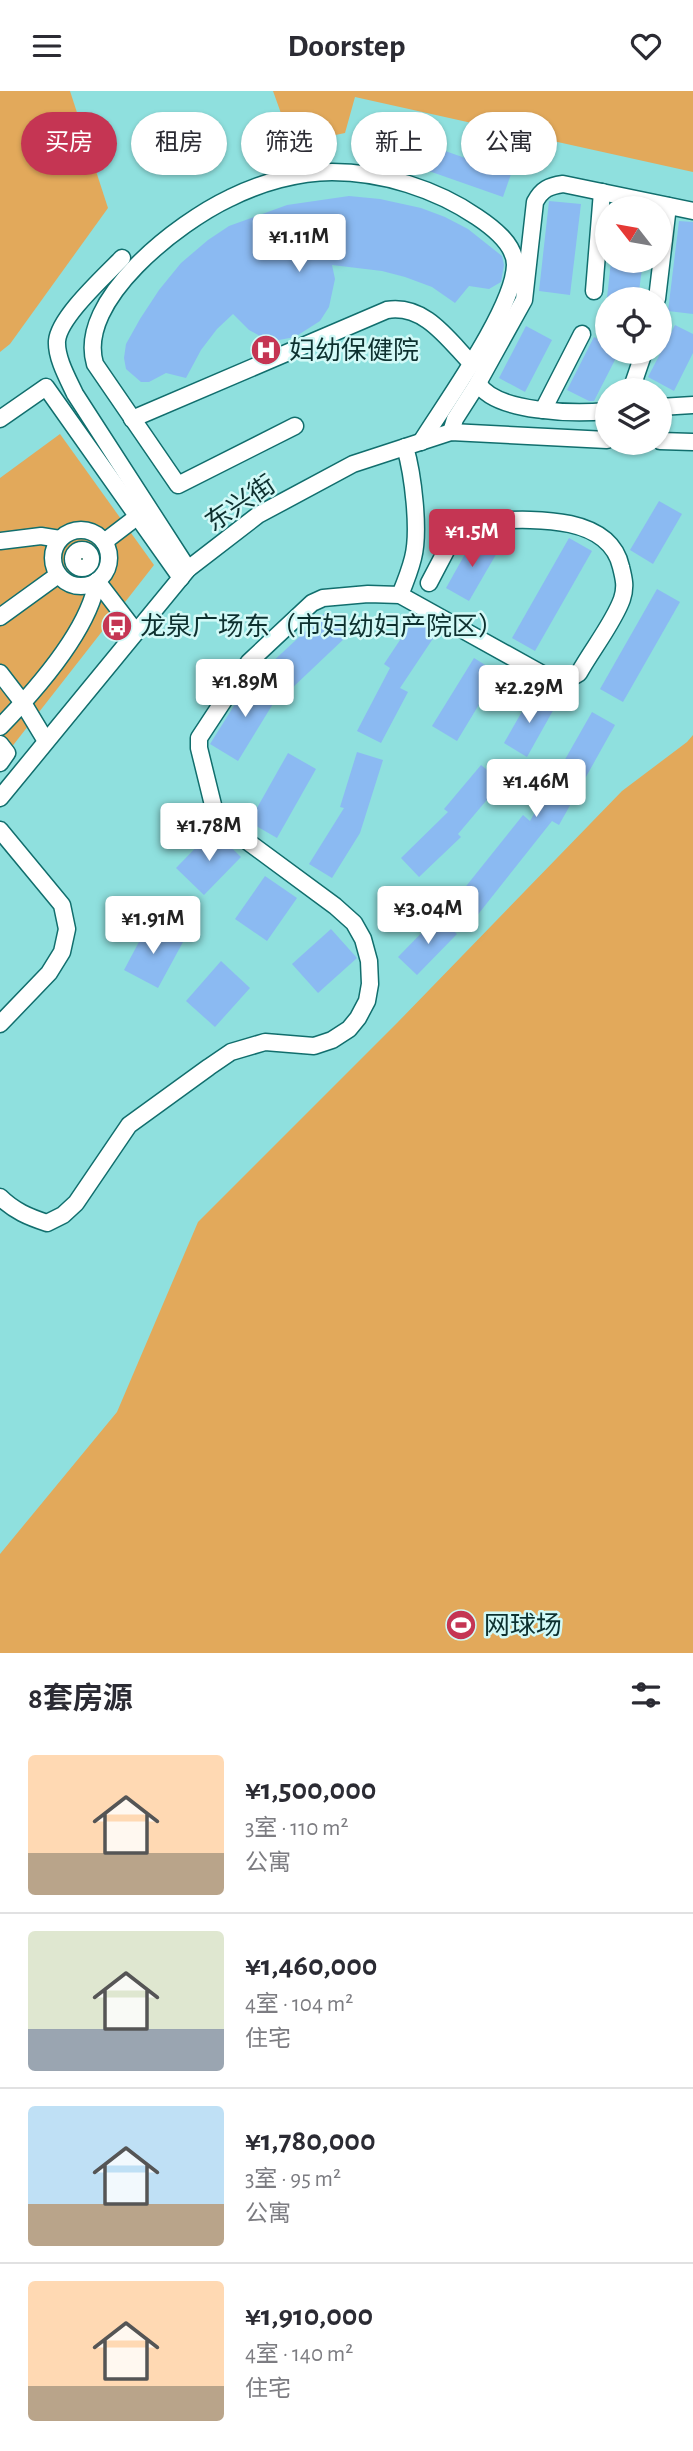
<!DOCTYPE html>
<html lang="zh">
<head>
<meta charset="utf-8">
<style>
	body { margin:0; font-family:"Alegreya Sans","Noto Sans SC",sans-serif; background:#f2f2f3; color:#2b2b33; height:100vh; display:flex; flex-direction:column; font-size:26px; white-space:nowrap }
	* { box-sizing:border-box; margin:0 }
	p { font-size:23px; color:#7c7c81 }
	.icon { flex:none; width:38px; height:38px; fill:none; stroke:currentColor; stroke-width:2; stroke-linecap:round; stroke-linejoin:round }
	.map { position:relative; height:1562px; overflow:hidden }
	.side { display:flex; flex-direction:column; background:#fff; flex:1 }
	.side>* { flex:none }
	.top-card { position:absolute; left:21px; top:21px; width:651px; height:63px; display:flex; gap:14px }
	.needle { width:46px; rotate:301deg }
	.fabs { position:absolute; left:595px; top:105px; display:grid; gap:14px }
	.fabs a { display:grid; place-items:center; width:77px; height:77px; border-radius:50%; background:#fff; box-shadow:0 2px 5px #0004; font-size:35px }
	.price { position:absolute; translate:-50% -60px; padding:0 16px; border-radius:7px; background:#fff; color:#222; font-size:23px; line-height:46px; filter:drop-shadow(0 2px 4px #0008) }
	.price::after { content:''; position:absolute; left:50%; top:42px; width:21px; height:16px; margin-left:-10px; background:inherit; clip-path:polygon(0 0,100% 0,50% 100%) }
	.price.selected { background:#c53553; color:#fff }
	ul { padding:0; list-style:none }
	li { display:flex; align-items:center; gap:21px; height:175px; padding:0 28px }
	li+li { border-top:2px solid #e1e1e2 }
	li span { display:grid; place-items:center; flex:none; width:196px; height:140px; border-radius:7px; color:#555 }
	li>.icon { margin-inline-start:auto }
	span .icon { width:84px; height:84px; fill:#fffc; stroke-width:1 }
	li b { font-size:30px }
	h2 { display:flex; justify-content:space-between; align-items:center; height:84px; padding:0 28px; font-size:30px }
	.chip { padding:0 24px; border-radius:32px; background:#fff; box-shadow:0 2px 5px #0004; font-size:24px; line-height:63px }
	.chip.selected { background:#c53553; color:#fff }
	header { display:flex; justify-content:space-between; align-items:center; height:91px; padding:0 28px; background:#fff; font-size:32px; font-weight:700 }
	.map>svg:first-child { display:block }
</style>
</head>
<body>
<header><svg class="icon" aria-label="menu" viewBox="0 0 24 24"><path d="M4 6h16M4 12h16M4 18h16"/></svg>Doorstep<svg class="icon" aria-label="heart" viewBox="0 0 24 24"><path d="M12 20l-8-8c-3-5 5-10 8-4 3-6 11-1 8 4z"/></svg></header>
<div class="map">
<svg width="693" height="1562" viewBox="0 0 693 1562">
	<rect width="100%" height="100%" fill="#8fe0de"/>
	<g fill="#e2a95b">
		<polygon points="0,0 70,0 108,117 10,253 0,261"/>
		<polygon points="273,0 693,0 693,81 355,6 345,42 292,53"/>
		<polygon points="60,343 154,474 7,662 0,653 0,387"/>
		<polygon points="693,644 693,1562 0,1562 0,1463 117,1321 198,1131 398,931 622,700 687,651"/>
	</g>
	<g fill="#8bbaf2">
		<polygon points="394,42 511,83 503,106 386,65"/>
		<polygon points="349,105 380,108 421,117 445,126 468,138 502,165 504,174 501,191 489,198 469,195 455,212 432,196 405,186 382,180 332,174 335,188 329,216 320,230 295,246 279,249 266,248 249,239 233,223 217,238 201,259 186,287 166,282 149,291 141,291 126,278 124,267 126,253 140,228 159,199 181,172 208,149 229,135 287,114"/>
		<polygon points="549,110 581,113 570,204 539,200"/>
		<polygon points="679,130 693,131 693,223 668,220"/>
		<polygon points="611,170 643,170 638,208 607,207"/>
		<polygon points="675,234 693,243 693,262 674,300 648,286"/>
		<polygon points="526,235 552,249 525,301 499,287"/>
		<polygon points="594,246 607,253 607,261 619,261 594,310 589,310 567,299"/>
		<polygon points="659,410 682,423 653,473 630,459"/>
		<polygon points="474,447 498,460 469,510 446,497"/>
		<polygon points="569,447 592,460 535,560 512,547"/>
		<polygon points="657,498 680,511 623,611 600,598"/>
		<polygon points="326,521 348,544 290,599 268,575"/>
		<polygon points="416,525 438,540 400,597 408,601 381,652 357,640 390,577 384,573"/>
		<polygon points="474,567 498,582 457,650 432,635"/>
		<polygon points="252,586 279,603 238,670 210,653"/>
		<polygon points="532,603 555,616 527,666 504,652"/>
		<polygon points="592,621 615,634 559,734 552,730 472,831 451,814 523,724 530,730"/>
		<polygon points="357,661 383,669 360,742 332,787 309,773 344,717 340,716"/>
		<polygon points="288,662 316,678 277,747 249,731"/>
		<polygon points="481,674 502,691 458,743 461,746 419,786 401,767 448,721 444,718"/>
		<polygon points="213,739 241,766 204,804 176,777"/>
		<polygon points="265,785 297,807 267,850 235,828"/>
		<polygon points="438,825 457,843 417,884 398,866"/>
		<polygon points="149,832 183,851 158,897 124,879"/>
		<polygon points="331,838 357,867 318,902 292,873"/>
		<polygon points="221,870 250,897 215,936 186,910"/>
	</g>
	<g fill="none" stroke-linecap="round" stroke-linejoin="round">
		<g stroke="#116e6d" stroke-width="19">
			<g id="minor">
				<path d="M122,167C105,185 59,226 57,250C56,267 68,288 75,303L188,478"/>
				<polyline points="594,200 602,101"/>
				<polyline points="657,208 668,115"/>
				<path d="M478,292C495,322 576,323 607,320"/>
				<polyline points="631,299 644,261"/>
				<polyline points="660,316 693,314"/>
				<polyline points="543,319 582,243"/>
				<polyline points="0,328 46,296 181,487"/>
				<path d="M132,328L387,219C424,213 447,247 470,271"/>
				<path d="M295,335L178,394L95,273C76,209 179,131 230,107C260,92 298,81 332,81C382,81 436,98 477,126C492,136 515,153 515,174C514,217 446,311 421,351"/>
				<path d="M451,341L455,328L478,292L524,209L535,111C542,98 549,95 563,93L693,120"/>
				<polyline points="660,350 693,351"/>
				<circle cx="81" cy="467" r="28"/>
				<polyline points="0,450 41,445 60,448"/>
				<polyline points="104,451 138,425"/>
				<circle cx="82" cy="468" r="9"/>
				<polyline points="97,490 136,541"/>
				<path d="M400,504C405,492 410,479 413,467C420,440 413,383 405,356"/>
				<polyline points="0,526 58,484"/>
				<polyline points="0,582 23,612 46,650"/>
				<path d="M0,636C35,600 89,540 97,490"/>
				<polyline points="0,653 7,662 0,672"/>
				<polyline points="0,707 188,478 258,424 353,373 451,341 607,349"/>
				<polyline points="0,739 62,814 67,838 62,861 49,882 0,933"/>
				<path d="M0,1106C14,1120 29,1126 47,1132L63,1124L76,1112L129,1034L209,976L231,961L265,951L314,955L332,949L349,938L358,927L367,910L370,893L369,870L363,848L354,832L335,815L232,739L222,729L214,718L199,657V647L249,571L312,512L323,507L368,503L400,504L546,585C559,591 567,590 579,582C591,560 614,531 622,508C626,496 624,488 621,476C608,417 515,430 470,430L460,433L429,492"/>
			</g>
		</g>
		<use href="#minor" stroke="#fff" stroke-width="16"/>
	</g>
	<defs>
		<g id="hospital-disc" transform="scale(1.575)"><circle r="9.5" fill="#c53553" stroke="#d2f9f7"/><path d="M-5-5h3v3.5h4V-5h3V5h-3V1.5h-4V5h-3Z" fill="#fff"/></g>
		<g id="bus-disc" transform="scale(1.575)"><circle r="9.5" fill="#c53553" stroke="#d2f9f7"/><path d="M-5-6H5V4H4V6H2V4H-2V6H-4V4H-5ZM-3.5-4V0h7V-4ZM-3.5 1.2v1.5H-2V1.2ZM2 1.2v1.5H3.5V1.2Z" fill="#fff"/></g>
		<g id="stadium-disc" transform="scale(1.575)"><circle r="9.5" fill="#c53553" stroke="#d2f9f7"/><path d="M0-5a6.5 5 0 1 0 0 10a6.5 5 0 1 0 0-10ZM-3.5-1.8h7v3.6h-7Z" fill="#fff"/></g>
	</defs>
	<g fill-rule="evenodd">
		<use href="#hospital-disc" x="266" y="259"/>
		<use href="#bus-disc" x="117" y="535"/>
		<use href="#stadium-disc" x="461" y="1534"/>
	</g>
	<g text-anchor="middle" stroke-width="5" stroke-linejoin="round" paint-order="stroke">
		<g font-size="26" fill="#0d302f" stroke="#d2f9f7" text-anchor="start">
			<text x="289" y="268">妇幼保健院</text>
			<text x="140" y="544">龙泉广场东（市妇幼妇产院区）</text>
			<text x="484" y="1543">网球场</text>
		</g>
		<g font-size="26" fill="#0d302f" stroke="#d2f9f7">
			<text transform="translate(240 412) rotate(-34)" y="9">东兴街</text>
		</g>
	</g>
</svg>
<div class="fabs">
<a><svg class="needle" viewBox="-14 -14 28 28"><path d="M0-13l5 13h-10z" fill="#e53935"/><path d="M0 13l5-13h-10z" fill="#7c7c81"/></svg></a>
<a><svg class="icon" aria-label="locate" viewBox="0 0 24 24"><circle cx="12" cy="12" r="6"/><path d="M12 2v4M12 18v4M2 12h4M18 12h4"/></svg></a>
<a><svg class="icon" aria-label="layers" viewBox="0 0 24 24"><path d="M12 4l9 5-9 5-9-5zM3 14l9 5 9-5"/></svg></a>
</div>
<b class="price" style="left:299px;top:183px">¥1.11M</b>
<b class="price selected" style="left:472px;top:478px">¥1.5M</b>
<b class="price" style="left:245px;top:628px">¥1.89M</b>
<b class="price" style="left:529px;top:634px">¥2.29M</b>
<b class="price" style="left:536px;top:728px">¥1.46M</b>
<b class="price" style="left:209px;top:772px">¥1.78M</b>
<b class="price" style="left:428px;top:855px">¥3.04M</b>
<b class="price" style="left:153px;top:865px">¥1.91M</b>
<div class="top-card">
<a class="chip selected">买房</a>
<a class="chip">租房</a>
<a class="chip">筛选</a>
<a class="chip">新上</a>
<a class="chip">公寓</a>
</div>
</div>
<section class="side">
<h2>8套房源<svg class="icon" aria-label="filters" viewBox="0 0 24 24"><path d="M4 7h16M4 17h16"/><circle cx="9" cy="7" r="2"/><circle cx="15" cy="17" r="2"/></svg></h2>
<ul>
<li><span style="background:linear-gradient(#ffd9b3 70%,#b9a48a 0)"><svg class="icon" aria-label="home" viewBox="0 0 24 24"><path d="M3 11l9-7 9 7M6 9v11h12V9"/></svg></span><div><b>¥1,500,000</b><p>3室 · 110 m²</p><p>公寓</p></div></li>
<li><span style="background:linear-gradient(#dfe7d0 70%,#9aa5b1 0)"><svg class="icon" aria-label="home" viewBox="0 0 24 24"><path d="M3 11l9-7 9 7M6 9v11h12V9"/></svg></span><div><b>¥1,460,000</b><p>4室 · 104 m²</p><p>住宅</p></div></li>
<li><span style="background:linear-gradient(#bfe0f5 70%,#b9a48a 0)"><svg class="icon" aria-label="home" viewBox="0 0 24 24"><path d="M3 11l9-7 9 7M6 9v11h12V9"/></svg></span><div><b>¥1,780,000</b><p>3室 · 95 m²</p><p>公寓</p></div></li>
<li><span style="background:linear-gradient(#ffd9b3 75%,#b9a48a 0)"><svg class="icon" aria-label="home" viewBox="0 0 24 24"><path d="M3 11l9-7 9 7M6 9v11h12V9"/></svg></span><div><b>¥1,910,000</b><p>4室 · 140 m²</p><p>住宅</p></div></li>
</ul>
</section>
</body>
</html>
